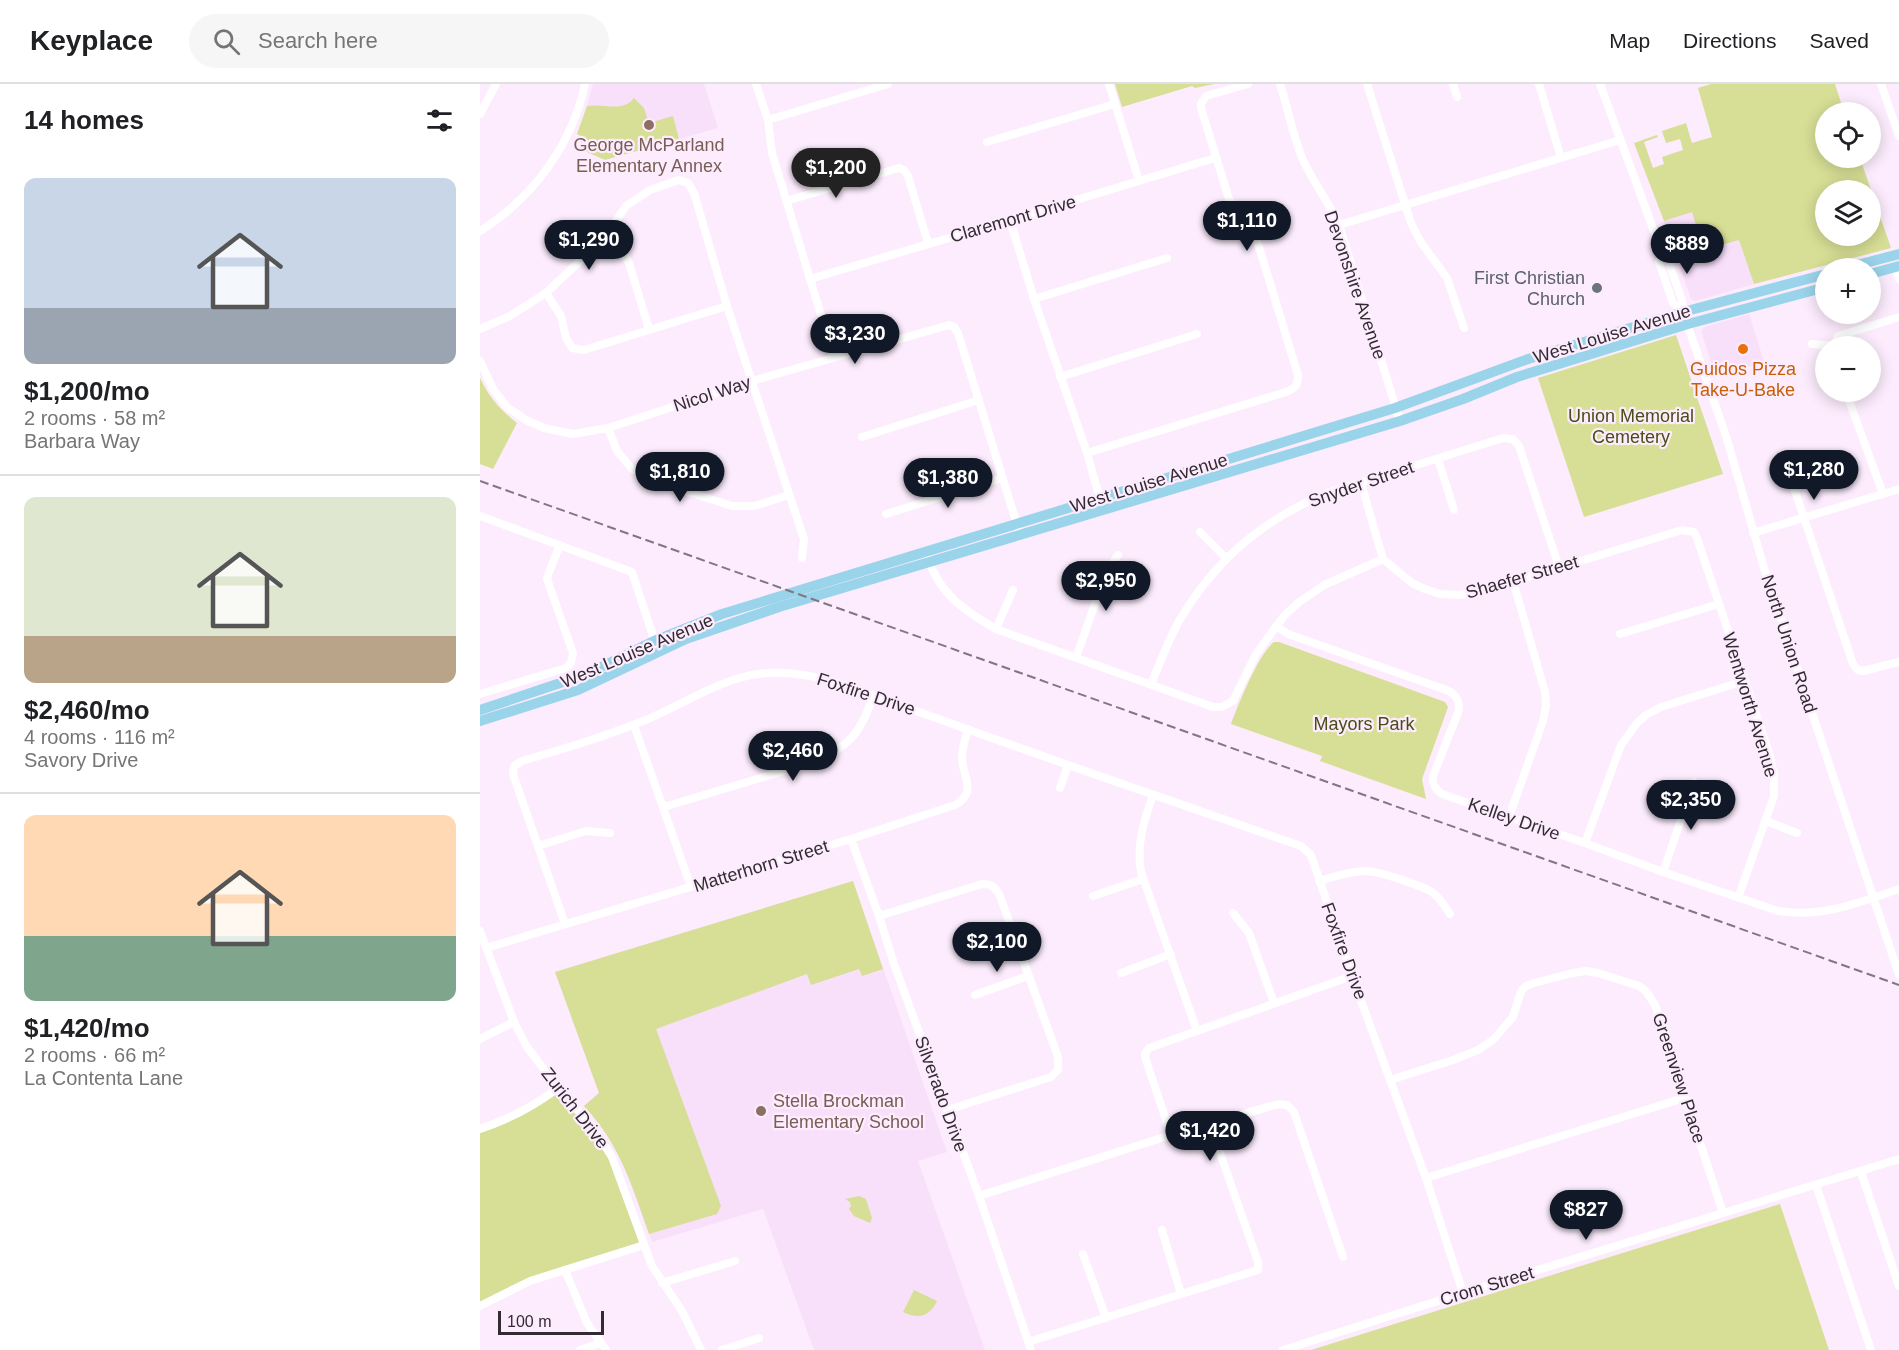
<!DOCTYPE html>
<html lang="en">
<head>
<meta charset="utf-8">
<style>
	body { margin:0; font-family:Arial,sans-serif; background:#f6f6f6; color:#202124; height:100vh; display:flex; flex-direction:column; font-size:22px; white-space:nowrap }
	* { box-sizing:border-box; margin:0 }
	p { font-size:20px; color:#757577 }
	.icon { flex:none; width:33px; height:33px; fill:none; stroke:currentColor; stroke-width:2; stroke-linecap:round; stroke-linejoin:round }
	.map { position:relative; flex:1; overflow:hidden }
	.side { display:flex; flex-direction:column; background:#fff; width:480px }
	.side>* { flex:none }
	.fabs { position:absolute; left:1335px; top:18px; display:grid; gap:12px }
	.fabs a { display:grid; place-items:center; width:66px; height:66px; border-radius:50%; background:#fff; box-shadow:0 3px 15px #0003; font-size:30px }
	.scale { position:absolute; left:18px; bottom:15px; width:106px; box-sizing:border-box; padding-left:6px; border:3px solid #322b32; border-top:0; font-size:16px; line-height:21px; white-space:nowrap; color:#322b32; -webkit-text-stroke:4px #fcecfd; paint-order:stroke }
	.price { position:absolute; translate:-50% -51px; padding:0 14px; border-radius:21px; background:#111827; color:#fff; font-size:20px; line-height:39px; filter:drop-shadow(0 2px 3px #0008) }
	.price::after { content:''; position:absolute; left:50%; top:36px; width:18px; height:14px; margin-left:-9px; background:inherit; clip-path:polygon(0 0,100% 0,50% 100%) }
	.price.selected { background:#222; color:#fff }
	ul { padding:0; list-style:none }
	li { display:grid; align-content:center; gap:12px; height:318px; padding:0 24px }
	li+li { border-top:2px solid #e0e0e0 }
	li span { display:grid; place-items:center; height:186px; border-radius:12px; color:#555 }
	li>.icon { margin-inline-start:auto }
	span .icon { width:108px; height:108px; fill:#fffc; stroke-width:1 }
	li b { font-size:26px }
	h2 { display:flex; justify-content:space-between; align-items:center; height:72px; padding:0 24px; font-size:26px }
	header { display:flex; align-items:center; gap:36px; box-sizing:border-box; height:84px; padding:0 30px; background:#fff; border-bottom:2px solid #e0e0e0 }
	header strong { font-size:28px }
	nav { display:flex; gap:33px; margin-inline-start:auto; font-size:21px }
	.search { width:420px; height:54px; background:#f6f6f6; display:flex; align-items:center; gap:15px; box-sizing:border-box; padding:0 21px; border-radius:33px; color:#757577; font-size:22px }
	main { display:flex; flex:1; min-height:0 }
	.map>svg:first-child { display:block }
</style>
</head>
<body>
<header>
<strong>Keyplace</strong>
<div class="search"><svg class="icon" aria-label="search" viewBox="0 0 24 24"><circle cx="10" cy="10" r="6"/><path d="M15 15l6 6"/></svg>Search here</div>
<nav><a>Map</a><a>Directions</a><a>Saved</a></nav>
</header>
<main>
<section class="side">
<h2>14 homes<svg class="icon" aria-label="filters" viewBox="0 0 24 24"><path d="M4 7h16M4 17h16"/><circle cx="9" cy="7" r="2"/><circle cx="15" cy="17" r="2"/></svg></h2>
<ul>
<li><span style="background:linear-gradient(#c9d6e8 70%,#9aa5b1 0)"><svg class="icon" aria-label="home" viewBox="0 0 24 24"><path d="M3 11l9-7 9 7M6 9v11h12V9"/></svg></span><div><b>$1,200/mo</b><p>2 rooms · 58 m²</p><p>Barbara Way</p></div></li>
<li><span style="background:linear-gradient(#dfe7d0 75%,#b9a48a 0)"><svg class="icon" aria-label="home" viewBox="0 0 24 24"><path d="M3 11l9-7 9 7M6 9v11h12V9"/></svg></span><div><b>$2,460/mo</b><p>4 rooms · 116 m²</p><p>Savory Drive</p></div></li>
<li><span style="background:linear-gradient(#ffd9b3 65%,#7fa58c 0)"><svg class="icon" aria-label="home" viewBox="0 0 24 24"><path d="M3 11l9-7 9 7M6 9v11h12V9"/></svg></span><div><b>$1,420/mo</b><p>2 rooms · 66 m²</p><p>La Contenta Lane</p></div></li>
</ul>
</section>
<div class="map">
<svg width="1419" height="1266" viewBox="0 0 1419 1266">
	<rect width="100%" height="100%" fill="#fcecfd"/>
	<g fill="#f8e0fa">
		<polygon points="113,0 224,0 238,44 125,76 98,64 104,54 97,50 103,37"/>
		<polygon points="1213,127 1238,162 1259,156 1274,200 1216,217 1211,215 1184,137"/>
		<polygon points="1269,230 1284,278 1236,293 1221,247 1225,243"/>
		<polygon points="373,797 467,1068 438,1077 505,1266 334,1266 283,1125 172,1158 144,1081 134,1061 120,1039 104,1022 119,1009 75,888"/>
	</g>
	<g fill="#d7de95" fill-rule="evenodd">
		<polygon points="635,0 734,0 715,4 712,2 642,23"/>
		<path d="M1231,0H1355L1364,28H1346V74H1380L1411,164L1274,200L1259,156L1238,162L1220,154L1212,128L1184,137L1154,59L1177,51L1178,53L1164,58L1173,84L1184,80L1182,73L1203,66L1200,55L1186,59L1182,47L1206,39L1212,59L1232,53L1218,4ZM1346,106H1390V152H1346Z"/>
		<path d="M154,14L164,24L169,39L193,32L199,55L125,76L98,64L104,54L97,50L107,22C123,19 143,29 154,14Z"/>
		<polygon points="1196,251 1243,390 1104,433 1058,294"/>
		<path d="M0,294C9,313 20,326 37,339L13,385L0,380Z"/>
		<path d="M794,558H799L965,618L968,623L967,626L942,695L946,715L840,677L842,672L751,640C758,621 779,569 794,558Z"/>
		<path d="M373,797L403,885L382,892L379,885L331,901L327,890L176,945L241,1122L237,1130L169,1150C152,1101 140,1061 104,1022L119,1009L75,888Z"/>
		<polygon points="78,1004 132,1073 164,1161 85,1186 0,1222 0,1045"/>
		<polygon points="379,1112 386,1115 392,1134 390,1139 374,1132 369,1125 371,1122 370,1118 365,1115"/>
		<polygon points="1300,1120 1349,1266 831,1266"/>
		<path d="M434,1206L457,1217C450,1232 439,1236 423,1228Z"/>
	</g>
	<g fill="none" stroke-linecap="round" stroke-linejoin="round">
		<g stroke="#fff" stroke-width="8">
			<polyline points="276,0 288,36 292,69 354,274"/>
			<polyline points="629,0 659,97"/>
			<path d="M800,0C808,24 813,53 823,76C833,98 849,118 859,141L920,337"/>
			<polyline points="887,0 931,139 940,157 967,194 984,244"/>
			<polyline points="973,0 977,13"/>
			<polyline points="1059,0 1081,74"/>
			<polyline points="1120,0 1182,169 1187,174 1202,216 1203,228 1247,355 1284,484 1419,891"/>
			<polyline points="1401,0 1419,52"/>
			<polyline points="0,30 16,0"/>
			<polyline points="288,36 408,0"/>
			<polyline points="507,58 635,20"/>
			<polyline points="306,117 419,84 424,86 428,92 448,159"/>
			<polyline points="530,136 554,215 607,369 621,419"/>
			<polyline points="859,141 1140,56"/>
			<path d="M0,147C53,114 92,61 105,0"/>
			<polyline points="126,151 142,167 149,179 169,245"/>
			<polyline points="1182,169 1179,178 1193,219 1203,228"/>
			<polyline points="1415,183 1419,195"/>
			<polyline points="330,195 530,136 735,74"/>
			<polyline points="66,209 81,232 86,254 92,264 104,266 247,222"/>
			<polyline points="554,215 687,174"/>
			<polyline points="0,245 30,232 66,209 102,175 126,151 146,122 170,106 199,96 208,99 214,109 247,222 324,455 322,474"/>
			<polyline points="1332,260 1352,262"/>
			<polyline points="1353,262 1358,252 1419,233"/>
			<polyline points="0,277 13,305 27,323 46,336 64,344 93,350 128,344 272,297 469,241 474,243 478,249 538,444"/>
			<polyline points="580,293 717,250"/>
			<polyline points="1366,308 1403,410"/>
			<polyline points="128,344 137,367 152,385 174,397 252,422 274,422 309,411"/>
			<polyline points="382,353 499,316"/>
			<path d="M607,369L806,308C816,304 818,301 818,291L780,166L773,148L749,115L721,24V20L726,12L768,0"/>
			<polyline points="958,375 974,426"/>
			<polyline points="1310,392 1373,580 1378,586 1383,587 1419,578"/>
			<polyline points="881,399 903,475 932,499 945,505 960,510 978,511 996,509 1202,446 1214,448 1217,454 1290,672 1294,691 1294,712 1258,814"/>
			<polyline points="406,430 522,394"/>
			<polyline points="0,432 152,488 176,561"/>
			<polyline points="720,448 746,474"/>
			<polyline points="1273,449 1419,405"/>
			<path d="M448,474C459,510 485,527 516,545L733,623H742L753,617L776,570L804,532L818,519L844,501L903,475"/>
			<path d="M796,542L808,550L969,607C977,612 979,617 979,626L953,692C952,700 955,705 962,710L1105,759L1183,788L1298,827C1341,834 1379,819 1419,805"/>
			<polyline points="516,545 533,506"/>
			<polyline points="1140,550 1239,520"/>
			<polyline points="596,574 626,488 638,471"/>
			<path d="M671,600C680,579 688,557 699,537C736,475 783,435 850,408L1023,354L1033,355L1039,362L1079,483"/>
			<polyline points="0,610 86,584 91,579 93,569 67,495 68,491 80,461"/>
			<polyline points="154,641 211,803"/>
			<polyline points="580,704 588,681"/>
			<path d="M673,711C664,737 656,760 661,788L717,947"/>
			<path d="M184,723L330,679C368,663 380,652 393,612"/>
			<polyline points="1029,733 1063,637 1066,622 1065,608 1033,497"/>
			<polyline points="1286,737 1317,749"/>
			<polyline points="371,755 399,832 414,880 499,1112 551,1266"/>
			<polyline points="1105,759 1141,661 1157,639 1166,631 1181,623 1264,597"/>
			<polyline points="58,762 106,747 130,749"/>
			<polyline points="1183,788 1214,698"/>
			<path d="M839,797C854,793 869,787 885,787C899,787 940,801 952,808C960,814 965,822 970,830"/>
			<polyline points="613,812 663,795"/>
			<polyline points="753,829 769,849 794,919"/>
			<path d="M399,832L502,800C512,800 515,803 520,812L578,973V986L571,993L467,1026"/>
			<path d="M85,840L33,690L34,682L42,677C83,665 124,653 163,637C196,624 225,604 259,594C289,585 319,589 349,596L588,681L821,762L831,771L872,892L946,1094L983,1209"/>
			<polyline points="0,847 34,938 47,963 78,1004 114,1045 132,1073 172,1182 202,1227 221,1266"/>
			<path d="M6,864L371,755L475,721C498,708 483,695 482,674C482,664 485,655 488,645"/>
			<polyline points="641,889 691,870"/>
			<polyline points="495,911 548,892"/>
			<polyline points="0,955 34,938"/>
			<polyline points="910,996 973,976 998,966 1013,956 1033,933 1041,907 1046,902 1054,899 1093,889 1106,887 1118,889 1159,902 1166,907 1175,921 1243,1129"/>
			<path d="M0,1045C30,1035 53,1023 78,1004"/>
			<polyline points="691,1051 666,976 665,970 669,964 872,892"/>
			<polyline points="1381,1088 1419,1202"/>
			<polyline points="946,1094 1204,1014"/>
			<polyline points="1336,1101 1391,1266"/>
			<polyline points="499,1112 691,1051 798,1020 807,1021 814,1028 863,1173"/>
			<polyline points="682,1146 701,1210"/>
			<polyline points="603,1170 626,1234"/>
			<polyline points="85,1186 107,1239 126,1266"/>
			<polyline points="182,1199 255,1177"/>
			<polyline points="0,1222 50,1197 164,1161"/>
			<polyline points="548,1258 778,1186 778,1178 730,1040"/>
			<polyline points="100,1266 120,1259"/>
			<polyline points="242,1266 279,1254"/>
			<polyline points="803,1266 983,1209 1419,1075"/>
		</g>
		<g stroke="#9ad4ea" stroke-width="10">
			<polyline points="1366,184 1419,170"/>
			<polyline points="1390,190 1419,182"/>
			<polyline points="0,626 107,590 174,557 242,530 915,324 1048,275 1203,228 1346,190"/>
			<polyline points="0,637 98,606 206,555 299,523 920,337 983,315 1037,293 1208,240 1346,203"/>
		</g>
		<polyline stroke="#817782" stroke-width="2" stroke-dasharray="9 4.5" stroke-linecap="butt" points="0,397 1419,901"/>
	</g>
	<g fill="#8d6e63" stroke="#fcecfd" stroke-width="2">
		<circle cx="169" cy="41" r="6"/>
		<circle cx="281" cy="1027" r="6"/>
	</g>
	<circle fill="#6b7280" stroke="#fcecfd" stroke-width="2" cx="1117" cy="204" r="6"/>
	<circle fill="#e8710a" stroke="#fcecfd" stroke-width="2" cx="1263" cy="265" r="6"/>
	<g text-anchor="middle" stroke-width="4.5" stroke-linejoin="round" paint-order="stroke">
		<g font-size="18" fill="#785e54" stroke="#fcecfd">
			<text x="169" y="67">George McParland<tspan x="169" dy="21">Elementary Annex</tspan></text>
			<text x="293" y="1023" text-anchor="start">Stella Brockman<tspan x="293" dy="21">Elementary School</tspan></text>
		</g>
		<g font-size="18" fill="#322b32" stroke="#fcecfd">
			<text transform="translate(533 135) rotate(-16)" y="6">Claremont Drive</text>
			<text transform="translate(875 201) rotate(71)" y="6">Devonshire Avenue</text>
			<text transform="translate(1132 250) rotate(-17)" y="6">West Louise Avenue</text>
			<text transform="translate(232 310) rotate(-18)" y="6">Nicol Way</text>
			<text transform="translate(669 399) rotate(-17)" y="6">West Louise Avenue</text>
			<text transform="translate(881 400) rotate(-19)" y="6">Snyder Street</text>
			<text transform="translate(1042 493) rotate(-16)" y="6">Shaefer Street</text>
			<text transform="translate(1309 560) rotate(72)" y="6">North Union Road</text>
			<text transform="translate(157 567) rotate(-23)" y="6">West Louise Avenue</text>
			<text transform="translate(386 610) rotate(18)" y="6">Foxfire Drive</text>
			<text transform="translate(1270 621) rotate(73)" y="6">Wentworth Avenue</text>
			<text transform="translate(1034 735) rotate(19)" y="6">Kelley Drive</text>
			<text transform="translate(281 782) rotate(-17)" y="6">Matterhorn Street</text>
			<text transform="translate(864 867) rotate(70)" y="6">Foxfire Drive</text>
			<text transform="translate(1199 994) rotate(72)" y="6">Greenview Place</text>
			<text transform="translate(461 1010) rotate(70)" y="6">Silverado Drive</text>
			<text transform="translate(95 1024) rotate(52)" y="6">Zurich Drive</text>
			<text transform="translate(1007 1202) rotate(-17)" y="6">Crom Street</text>
		</g>
		<g font-size="18" fill="#5b616d" stroke="#fcecfd" text-anchor="end">
			<text x="1105" y="200">First Christian<tspan x="1105" dy="21">Church</tspan></text>
		</g>
		<g font-size="18" fill="#c56008" stroke="#fcecfd">
			<text x="1263" y="291">Guidos Pizza<tspan x="1263" dy="21">Take-U-Bake</tspan></text>
		</g>
		<g font-size="18" fill="#4a4d17" stroke="#fcecfd">
			<text x="1151" y="338">Union Memorial<tspan x="1151" dy="21">Cemetery</tspan></text>
			<text x="884" y="646">Mayors Park</text>
		</g>
	</g>
</svg>
<div class="fabs">
<a><svg class="icon" aria-label="locate" viewBox="0 0 24 24"><circle cx="12" cy="12" r="6"/><path d="M12 2v4M12 18v4M2 12h4M18 12h4"/></svg></a>
<a><svg class="icon" aria-label="layers" viewBox="0 0 24 24"><path d="M12 4l9 5-9 5-9-5zM3 14l9 5 9-5"/></svg></a>
<a>+</a>
<a>−</a>
</div>
<div class="scale">100 m</div>
<b class="price selected" style="left:356px;top:115px">$1,200</b>
<b class="price" style="left:767px;top:168px">$1,110</b>
<b class="price" style="left:109px;top:187px">$1,290</b>
<b class="price" style="left:1207px;top:191px">$889</b>
<b class="price" style="left:375px;top:281px">$3,230</b>
<b class="price" style="left:1334px;top:417px">$1,280</b>
<b class="price" style="left:200px;top:419px">$1,810</b>
<b class="price" style="left:468px;top:425px">$1,380</b>
<b class="price" style="left:626px;top:528px">$2,950</b>
<b class="price" style="left:313px;top:698px">$2,460</b>
<b class="price" style="left:1211px;top:747px">$2,350</b>
<b class="price" style="left:517px;top:889px">$2,100</b>
<b class="price" style="left:730px;top:1078px">$1,420</b>
<b class="price" style="left:1106px;top:1157px">$827</b>
</div>
</main>
</body>
</html>
